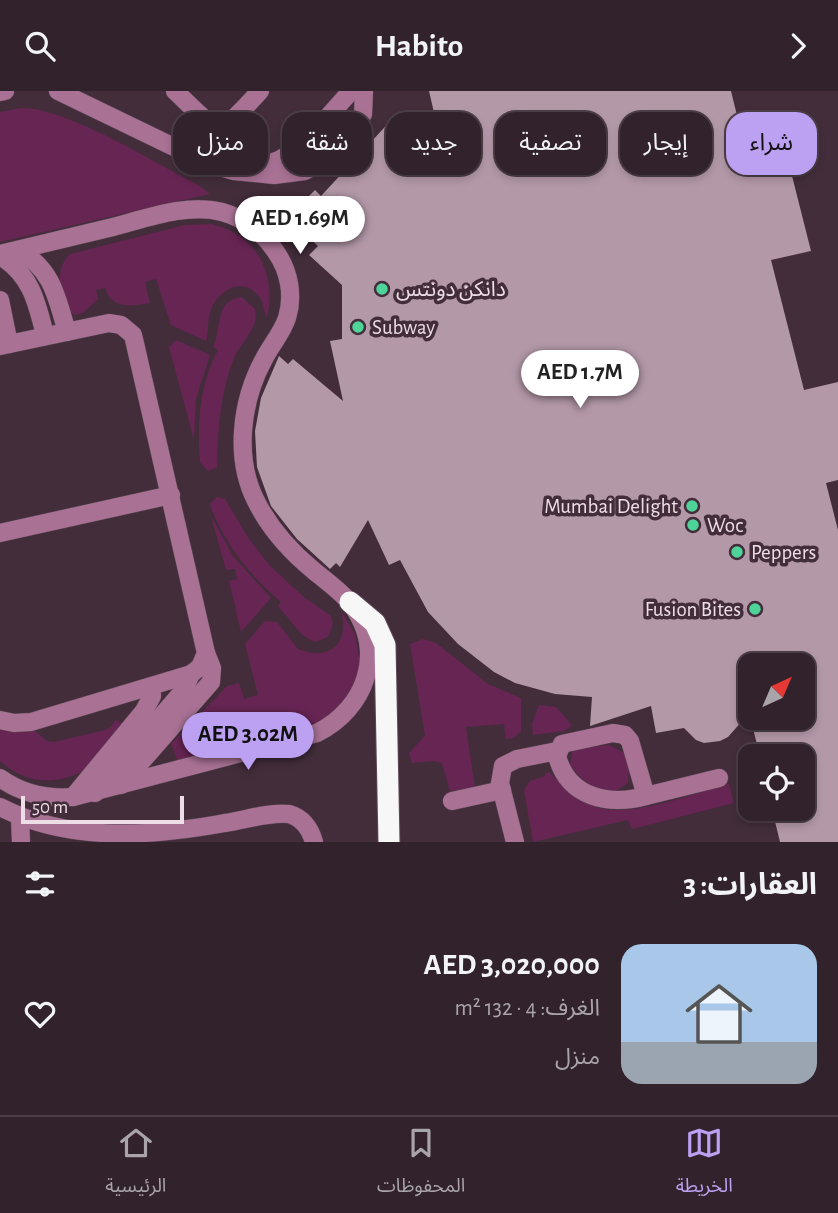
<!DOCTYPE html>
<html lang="ar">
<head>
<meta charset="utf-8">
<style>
	body { margin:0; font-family:"Alegreya Sans","Noto Sans Arabic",sans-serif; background:#3d2f38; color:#f1f3f6; direction:rtl; height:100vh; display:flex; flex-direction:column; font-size:26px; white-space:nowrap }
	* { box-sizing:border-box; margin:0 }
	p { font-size:23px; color:#a8a4a9 }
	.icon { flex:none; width:38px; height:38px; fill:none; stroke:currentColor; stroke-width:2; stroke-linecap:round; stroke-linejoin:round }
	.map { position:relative; height:751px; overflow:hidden; direction:ltr }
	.details { display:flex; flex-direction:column; background:#32222c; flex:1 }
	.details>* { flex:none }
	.banner { position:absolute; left:21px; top:21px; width:796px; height:63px; direction:rtl; display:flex; gap:14px }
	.needle { width:46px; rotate:44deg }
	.fabs { position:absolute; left:738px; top:562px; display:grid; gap:14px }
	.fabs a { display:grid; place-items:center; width:77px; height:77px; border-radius:14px; background:#32222c; box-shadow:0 4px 10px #0003,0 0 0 2px #4d3f48; font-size:35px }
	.scale { position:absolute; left:21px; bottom:18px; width:163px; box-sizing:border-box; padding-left:7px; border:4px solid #ecdde6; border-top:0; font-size:19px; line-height:24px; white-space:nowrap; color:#ecdde6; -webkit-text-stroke:5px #432d3b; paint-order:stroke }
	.price { position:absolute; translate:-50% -60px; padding:0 16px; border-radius:24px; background:#fff; color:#222; font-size:23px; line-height:46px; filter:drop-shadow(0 2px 4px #0008) }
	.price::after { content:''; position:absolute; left:50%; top:42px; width:21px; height:16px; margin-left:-10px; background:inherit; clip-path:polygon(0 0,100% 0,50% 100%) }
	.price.current { background:#bca0f2; color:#111 }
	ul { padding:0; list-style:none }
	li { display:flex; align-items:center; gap:21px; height:175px; padding:0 21px }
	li+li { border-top:2px solid #4d3f48 }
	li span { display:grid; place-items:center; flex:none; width:196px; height:140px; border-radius:21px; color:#555 }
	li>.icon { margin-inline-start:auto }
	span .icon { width:84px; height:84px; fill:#fffc; stroke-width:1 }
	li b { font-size:30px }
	h2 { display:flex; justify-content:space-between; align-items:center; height:84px; padding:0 21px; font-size:30px }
	.pill { padding:0 24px; border-radius:21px; background:#32222c; box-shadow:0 4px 10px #0003,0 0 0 2px #4d3f48; font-size:24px; line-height:63px }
	.pill.current { background:#bca0f2; color:#111 }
	header { display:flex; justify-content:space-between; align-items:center; height:91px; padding:0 21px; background:#32222c; font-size:32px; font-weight:700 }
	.tab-bar { display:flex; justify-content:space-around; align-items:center; height:98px; border-top:2px solid #4d3f48; background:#32222c; font-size:19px; color:#a8a4a9 }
	.tab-bar a { display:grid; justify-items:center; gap:4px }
	.tab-bar .current { color:#bca0f2 }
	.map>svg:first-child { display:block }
</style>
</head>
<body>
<header><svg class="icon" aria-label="forward" viewBox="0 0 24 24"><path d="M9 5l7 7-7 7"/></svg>Habito<svg class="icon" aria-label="search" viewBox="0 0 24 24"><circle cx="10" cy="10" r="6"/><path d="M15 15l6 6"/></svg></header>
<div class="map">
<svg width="838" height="751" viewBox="0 0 838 751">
	<rect width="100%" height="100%" fill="#432d3b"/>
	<g fill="#672553">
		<path d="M21,17C68,17 153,71 198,94L210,103L0,151V21Z"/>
		<path d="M211,133C257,143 277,183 267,227C264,222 264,213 260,207C243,183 216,200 210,222C207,231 209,241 206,250L171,234L156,188L145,191L150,212C131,215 112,219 105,197L96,199L98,208L83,222L75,224L69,220C61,200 53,180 70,163L185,134Z"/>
		<path d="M242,206L255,218C260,236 241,251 234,267C220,302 218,338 217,376L208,380L200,371C197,333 199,294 218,259L213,256C223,236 213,210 242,206Z"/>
		<polygon points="176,249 210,264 196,308 194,349 169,256"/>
		<path d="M217,406L225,408L249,448L270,475L305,507L331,525L333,533L328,546L315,551L302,544L278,515L281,511C251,486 226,454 211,417L210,413Z"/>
		<polygon points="211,425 233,465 271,507 241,541 229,490 237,488 235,478 226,479"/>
		<path d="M341,520L355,543L360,572L355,599L323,634L179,673L171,653L227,595L239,592L244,608L258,604L245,553L265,530L277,531L298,558C330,571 350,552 341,520Z"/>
		<polygon points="423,548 436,552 488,593 521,607 521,640 514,647 506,648 504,633 466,636 475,697 450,700 442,672 434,670 412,672 409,662 425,645 410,553"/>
		<polygon points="539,614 556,616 572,634 564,640 533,644 532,633"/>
		<path d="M115,629L126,633L83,680C54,695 24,692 0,670V638L35,640L47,650L54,651L105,639L111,636Z"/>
		<path d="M609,654L624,662L629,678L628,692L616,700C595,700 581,690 570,673L573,659L582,656Z"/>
		<path d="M549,681C563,694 577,710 596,716C631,728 694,702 729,693L734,712L632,738L628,729L533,751L524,699L530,690L545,685V682Z"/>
	</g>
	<polygon fill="#b398a8" points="429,0 731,0 748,69 782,61 785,70 788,69 811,160 771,169 804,299 838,291 838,389 826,392 838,439 838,751 780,751 772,718 803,718 803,665 760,665 750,626 803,626 803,574 751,574 751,620 728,646 720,650 704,652 696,649 684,637 656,642 651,615 590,635 592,606 555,603 515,592 494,581 458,553 428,521 400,469 389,474 368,429 340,476 336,472 330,478 297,448 271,415 257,376 255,340 261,307 279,265 288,273 293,268 343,310 330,250 342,248 342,194 309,164 318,155 278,119 292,105 301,113 315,99 321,105 395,25 445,69"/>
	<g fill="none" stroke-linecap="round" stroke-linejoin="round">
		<g stroke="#5e4956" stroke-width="19">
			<g id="minor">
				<polyline points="58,0 207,72 233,80 274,84 305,80 319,72 351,41 363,23 364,0"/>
				<path d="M175,0C221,44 216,48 260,0"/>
				<polyline points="0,1 5,0"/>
				<polyline points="250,79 279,69 302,55 351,0"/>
				<path d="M19,159C53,180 56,204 67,241"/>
				<path d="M0,163C38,154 75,145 113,136C147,127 187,112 222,121C244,127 264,142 276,161C289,180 294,204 287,227C282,242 271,254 264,268C241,310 234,367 256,410C270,438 290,460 313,479C326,490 342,501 352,514C386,562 366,617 317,642L73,706C47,708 21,702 0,687"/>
				<path d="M0,165C31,183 37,212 45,244"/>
				<polyline points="0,209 9,253"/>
				<polyline points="0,255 109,232 121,234 133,244 206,562 200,576 191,583 31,631 14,632 0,629"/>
				<polyline points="0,442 171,404"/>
				<path d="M613,642L625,644L630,650L646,705C609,715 568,707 557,665L562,653Z"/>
				<polyline points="121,694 211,591 212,577 206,562"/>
				<polyline points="95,702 184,599 191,583"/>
				<polyline points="646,705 719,687"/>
				<polyline points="73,706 144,620 152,605 151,596"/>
				<polyline points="452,710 502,699"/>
				<path d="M0,716C68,751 149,746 225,732C245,729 268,721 289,723C303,727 310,737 314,751"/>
				<polyline points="20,728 21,751"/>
				<polyline points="515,751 500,692 503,675 517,668 557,660"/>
			</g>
		</g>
		<g stroke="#5e4956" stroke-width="23">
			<polyline id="highway" points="350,511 375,532 385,554 389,751"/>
		</g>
		<use href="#minor" stroke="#a97295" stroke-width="18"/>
		<use href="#highway" stroke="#f7f7f7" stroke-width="21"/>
	</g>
	<g fill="#4ed399" stroke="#432d3b" stroke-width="2.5">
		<circle cx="382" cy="198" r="7"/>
		<circle cx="358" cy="236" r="7"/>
		<circle cx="692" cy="415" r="7"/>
		<circle cx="693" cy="434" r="7"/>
		<circle cx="737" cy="461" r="7"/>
		<circle cx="755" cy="518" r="7"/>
	</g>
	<g text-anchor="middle" stroke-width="7" stroke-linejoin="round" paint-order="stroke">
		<g font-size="21" fill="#ecdde6" stroke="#432d3b" text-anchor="start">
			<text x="396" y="205">دانكن دونتس</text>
			<text x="372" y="243">Subway</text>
			<text x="678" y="422" text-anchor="end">Mumbai Delight</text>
			<text x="707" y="441">Woc</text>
			<text x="751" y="468">Peppers</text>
			<text x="741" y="525" text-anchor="end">Fusion Bites</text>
		</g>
	</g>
</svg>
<div class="fabs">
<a><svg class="needle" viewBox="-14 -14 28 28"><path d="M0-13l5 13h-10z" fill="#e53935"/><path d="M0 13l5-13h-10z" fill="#a8a4a9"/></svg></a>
<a><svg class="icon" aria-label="locate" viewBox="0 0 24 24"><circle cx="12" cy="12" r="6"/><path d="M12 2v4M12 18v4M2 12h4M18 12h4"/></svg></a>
</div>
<div class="scale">50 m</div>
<b class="price" style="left:300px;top:165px">AED 1.69M</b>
<b class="price" style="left:580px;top:319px">AED 1.7M</b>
<b class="price current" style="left:248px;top:681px">AED 3.02M</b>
<div class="banner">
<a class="pill current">شراء</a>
<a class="pill">إيجار</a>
<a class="pill">تصفية</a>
<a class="pill">جديد</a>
<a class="pill">شقة</a>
<a class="pill">منزل</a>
</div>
</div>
<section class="details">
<h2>العقارات: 3<svg class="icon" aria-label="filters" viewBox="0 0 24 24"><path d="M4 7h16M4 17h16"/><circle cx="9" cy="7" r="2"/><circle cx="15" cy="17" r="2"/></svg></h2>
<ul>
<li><span style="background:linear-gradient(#a9c7e8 70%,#9aa5b1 0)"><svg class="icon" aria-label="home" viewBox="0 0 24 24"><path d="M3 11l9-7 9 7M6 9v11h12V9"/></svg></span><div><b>AED 3,020,000</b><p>الغرف: 4 · 132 m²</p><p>منزل</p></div><svg class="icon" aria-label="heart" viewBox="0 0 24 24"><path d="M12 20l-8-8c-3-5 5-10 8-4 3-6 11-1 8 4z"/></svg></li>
</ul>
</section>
<nav class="tab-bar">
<a class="current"><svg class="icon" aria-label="map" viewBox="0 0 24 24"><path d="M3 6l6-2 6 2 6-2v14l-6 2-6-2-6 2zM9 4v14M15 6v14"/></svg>الخريطة</a>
<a><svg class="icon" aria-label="saved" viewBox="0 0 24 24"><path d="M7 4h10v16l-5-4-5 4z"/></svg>المحفوظات</a>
<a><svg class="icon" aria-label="home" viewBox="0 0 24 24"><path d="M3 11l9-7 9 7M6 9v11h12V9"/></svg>الرئيسية</a>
</nav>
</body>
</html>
